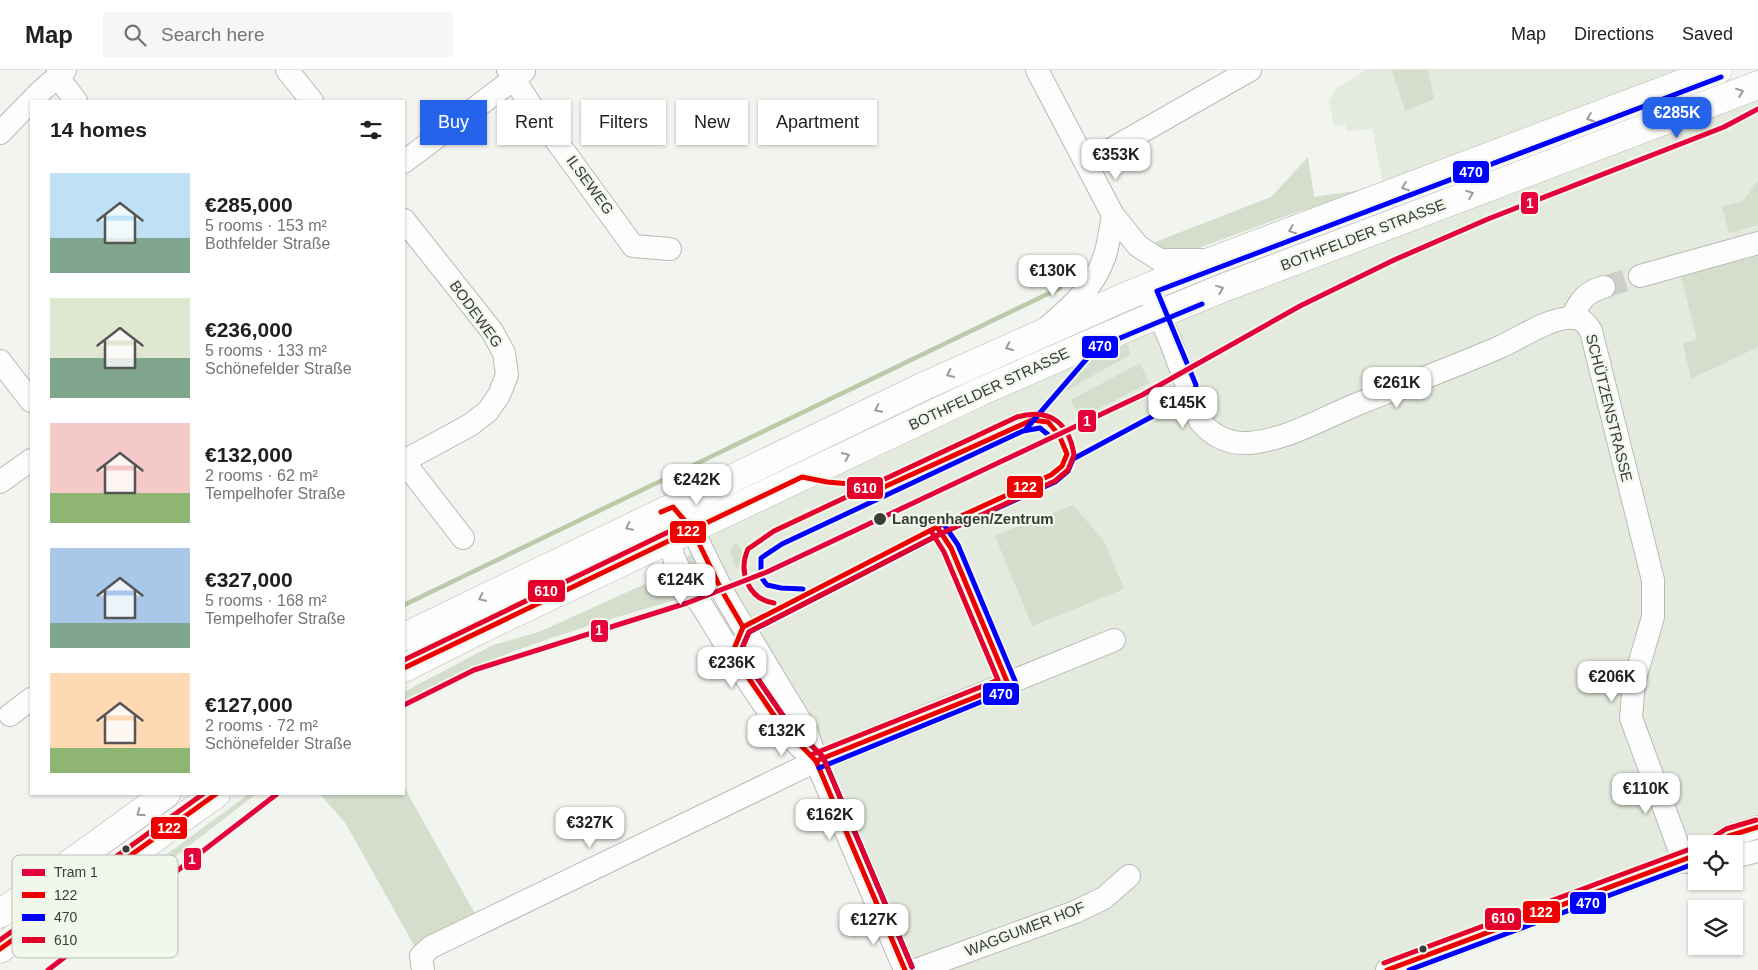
<!DOCTYPE html>
<html lang="en">
<head>
<meta charset="utf-8">
<style>
	body { margin:0; font-family:Arial,sans-serif; background:#f6f6f6; color:#202124; height:100vh; display:flex; flex-direction:column; font-size:19px; white-space:nowrap }
	* { box-sizing:border-box; margin:0 }
	p { font-size:16px; color:#757577 }
	.icon { flex:none; width:28px; height:28px; fill:none; stroke:currentColor; stroke-width:2; stroke-linecap:round; stroke-linejoin:round }
	.map { position:relative; flex:1; overflow:hidden }
	.sheet { position:absolute; left:30px; top:30px; width:375px; height:695px; display:flex; flex-direction:column; background:#fff; border-radius:0px; box-shadow:0 1px 4px #0004 }
	.sheet>* { flex:none }
	.banner { position:absolute; left:420px; top:30px; width:475px; height:45px; display:flex; gap:10px }
	.controls { position:absolute; left:1688px; top:765px; display:grid; gap:10px }
	.controls a { display:grid; place-items:center; width:55px; height:55px; border-radius:0px; background:#fff; box-shadow:0 1px 4px #0004; font-size:25px }
	.price { position:absolute; translate:-50% -42px; padding:0 11px; border-radius:10px; background:#fff; color:#222; font-size:16px; line-height:32px; filter:drop-shadow(0 1px 2px #0008) }
	.price::after { content:''; position:absolute; left:50%; top:30px; width:15px; height:11px; margin-left:-8px; background:inherit; clip-path:polygon(0 0,100% 0,50% 100%) }
	.price.selected { background:#2563eb; color:#fff }
	ul { padding:0; list-style:none }
	li { display:flex; align-items:center; gap:15px; height:125px; padding:0 20px }
	li span { display:grid; place-items:center; flex:none; width:140px; height:100px; border-radius:0px; color:#555 }
	li>.icon { margin-inline-start:auto }
	span .icon { width:60px; height:60px; fill:#fffc; stroke-width:1 }
	li b { font-size:21px }
	h2 { display:flex; justify-content:space-between; align-items:center; height:60px; padding:0 20px; font-size:21px }
	.tag { padding:0 18px; border-radius:0px; background:#fff; box-shadow:0 1px 4px #0004; font-size:18px; line-height:45px }
	.tag.selected { background:#2563eb; color:#fff }
	header { display:flex; align-items:center; gap:30px; box-sizing:border-box; height:70px; padding:0 25px; background:#fff; border-bottom:1px solid #e0e0e0 }
	header strong { font-size:24px }
	nav { display:flex; gap:28px; margin-inline-start:auto; font-size:18px }
	.search { width:350px; height:45px; background:#f6f6f6; display:flex; align-items:center; gap:12px; box-sizing:border-box; padding:0 18px; border-radius:0px; color:#757577; font-size:19px }
	.map>svg:first-child { display:block }
</style>
</head>
<body>
<header>
<strong>Map</strong>
<div class="search"><svg class="icon" aria-label="search" viewBox="0 0 24 24"><circle cx="10" cy="10" r="6"/><path d="M15 15l6 6"/></svg>Search here</div>
<nav><a>Map</a><a>Directions</a><a>Saved</a></nav>
</header>
<div class="map">
<svg width="1758" height="900" viewBox="0 0 1758 900">
	<rect width="100%" height="100%" fill="#f2f4ef"/>
	<g fill="#e4eadd">
		<polygon points="1366,0 1694,0 1383,112 1372,59 1346,61 1345,55 1334,56 1329,31 1335,19"/>
		<polygon points="1758,15 1758,769 1734,776 1734,774 1696,774 1696,788 1387,900 905,900 692,460 982,321"/>
	</g>
	<g fill="#d5ddcc">
		<polygon points="1392,0 1428,0 1434,29 1405,41"/>
		<polygon points="1308,87 1314,127 1361,120 1383,112 1330,137 1303,140 1182,184 1164,184 1150,174 1271,127"/>
		<polygon points="1758,111 1758,155 1729,163 1722,137 1743,131"/>
		<polygon points="1758,186 1758,277 1691,309 1683,274 1697,269 1681,206"/>
		<polygon points="1128,274 1130,285 1055,327 1093,289"/>
		<polygon points="1138,294 1141,295 1149,313 1080,348 1071,330"/>
		<polygon points="1073,435 1104,471 1124,519 1032,556 995,466"/>
		<polygon points="736,472 742,480 739,498 736,498 730,481"/>
		<polygon points="691,484 709,520 702,522 684,489"/>
		<path d="M656,509L669,514L680,529C611,548 543,569 476,596C451,605 427,620 404,632V622L493,575L539,562Z"/>
		<polygon points="404,717 478,849 416,879 346,754 320,724 404,724"/>
		<polygon points="249,724 256,724 141,813 136,807"/>
	</g>
	<g fill="none" stroke-linecap="round" stroke-linejoin="round">
		<polyline stroke="#bbcaa8" stroke-width="4.5" points="404,535 1060,218"/>
		<polyline stroke="#cdcfca" stroke-width="22" stroke-dasharray="22 11" stroke-linecap="butt" points="1604,217 1640,206"/>
		<g stroke="#b8bab6" stroke-width="24">
			<g id="minor">
				<polyline points="287,0 312,31"/>
				<polyline points="508,0 534,40 633,176 670,179"/>
				<polyline points="1037,0 1113,145 1138,176 1160,190 1209,190"/>
				<polyline points="57,6 76,31"/>
				<polyline points="0,63 40,22 65,0"/>
				<polyline points="404,92 524,1"/>
				<polyline points="1087,93 1250,0"/>
				<polyline points="404,150 492,261 504,283 507,305 499,325 488,341 470,355 404,391"/>
				<polyline points="1640,206 1758,173"/>
				<path d="M1147,217L1170,270L1200,351C1213,367 1229,374 1249,373C1287,370 1325,347 1360,333C1407,314 1454,297 1500,277C1520,268 1552,246 1574,248C1582,248 1587,254 1591,261L1653,510V547L1634,612L1631,648L1684,792"/>
				<path d="M1572,247C1580,231 1585,222 1604,217"/>
				<path d="M1050,255C1072,236 1094,217 1104,188C1109,175 1110,159 1113,145"/>
				<polyline points="0,291 31,331"/>
				<polyline points="404,392 463,468"/>
				<polyline points="0,412 31,390"/>
				<polyline points="673,437 692,459 726,528 807,662 816,691 905,900"/>
				<path d="M671,453C669,467 670,479 676,493C686,513 701,533 712,552C742,601 770,654 816,691"/>
				<polyline points="10,645 31,629"/>
				<polyline points="1716,774 1729,766 1758,757"/>
				<polyline points="1734,787 1758,781"/>
				<polyline points="423,900 421,886 431,877 816,691 1114,570"/>
				<polyline points="916,900 1075,842 1104,828 1129,806"/>
				<polyline points="1387,900 1696,785"/>
			</g>
		</g>
		<g stroke="#b8bab6" stroke-width="29">
			<g id="major">
				<polyline points="404,567 922,317 1122,228 1212,191 1718,0"/>
				<polyline points="404,598 481,559 982,321 1133,255 1223,218 1758,15"/>
				<polyline points="0,844 166,724"/>
				<polyline points="0,879 216,724"/>
			</g>
		</g>
		<use href="#minor" stroke="#fdfdfd" stroke-width="22"/>
		<use href="#major" stroke="#fdfdfd" stroke-width="28"/>
		<g stroke="#f2f7ec" stroke-width="9">
			<g id="bus-1">
				<polyline points="661,442 673,437 692,459 722,521 743,557"/>
				<polyline points="743,557 732,584 780,654 816,691 905,900"/>
				<polyline points="404,598 802,407 827,412 884,417 1032,350 1048,352 1059,365 1067,384 1062,396 1051,405 937,457 743,557"/>
				<polyline points="816,691 1008,614 951,478 937,457"/>
				<polyline points="1716,774 1729,766 1758,757"/>
				<polyline points="0,879 216,724"/>
				<polyline points="1387,900 1696,785"/>
			</g>
		</g>
		<g stroke="#f2f7ec" stroke-width="9">
			<g id="bus-2">
				<polyline points="1026,359 1096,278 1202,234"/>
				<polyline points="803,519 781,518 767,515 761,507 761,488 782,474 1023,361 1040,358 1052,368"/>
				<polyline points="819,698 1015,618 1015,611 958,475 943,453"/>
				<polyline points="912,897 823,687 786,650 740,583 749,562 940,464 1055,412 1068,401 1073,389 1194,324 1196,315 1157,221 1721,7"/>
				<polyline points="1409,900 1696,793"/>
			</g>
		</g>
		<g stroke="#f2f7ec" stroke-width="9">
			<g id="bus-3">
				<path d="M774,533C748,529 738,502 748,479L774,461L1017,347C1049,338 1069,352 1074,385L1068,400L1055,411L940,464L749,562L740,583L786,650L823,687L912,897"/>
				<polyline points="404,590 689,452"/>
				<polyline points="813,684 998,610 944,482 931,461"/>
				<polyline points="1712,768 1726,759 1756,750"/>
				<polyline points="0,870 203,724"/>
				<polyline points="1384,893 1693,778"/>
			</g>
		</g>
		<use href="#bus-1" stroke="#e00" stroke-width="5"/>
		<use href="#bus-2" stroke="#00f" stroke-width="5"/>
		<use href="#bus-3" stroke="#e4002b" stroke-width="5"/>
		<g stroke="#f2f7ec" stroke-width="9">
			<g id="tram-1">
				<polyline points="404,635 474,600 687,533 767,502 1142,325 1300,236 1394,190 1488,149 1724,57 1758,39"/>
				<polyline points="48,900 277,724"/>
			</g>
		</g>
		<use href="#tram-1" stroke="#e4003a" stroke-width="5"/>
	</g>
	<defs><path id="oneway-chevron" d="M-2-3.5L2.5 0L-2 3.5" fill="none" stroke-width="1.6" stroke-linecap="round" stroke-linejoin="round" transform="scale(1.25)"/></defs>
	<g stroke="#9b9c9a">
		<use href="#oneway-chevron" transform="translate(1740 22) rotate(-21)"/>
		<use href="#oneway-chevron" transform="translate(1590 48) rotate(160)"/>
		<use href="#oneway-chevron" transform="translate(1405 117) rotate(159)"/>
		<use href="#oneway-chevron" transform="translate(1470 124) rotate(-20)"/>
		<use href="#oneway-chevron" transform="translate(1292 160) rotate(159)"/>
		<use href="#oneway-chevron" transform="translate(1220 219) rotate(-22)"/>
		<use href="#oneway-chevron" transform="translate(1009 277) rotate(156)"/>
		<use href="#oneway-chevron" transform="translate(950 304) rotate(155)"/>
		<use href="#oneway-chevron" transform="translate(878 339) rotate(154)"/>
		<use href="#oneway-chevron" transform="translate(846 386) rotate(-25)"/>
		<use href="#oneway-chevron" transform="translate(629 457) rotate(154)"/>
		<use href="#oneway-chevron" transform="translate(482 528) rotate(154)"/>
		<use href="#oneway-chevron" transform="translate(140 743) rotate(144)"/>
	</g>
	<g fill="#393c37" stroke="#f2f7ec" stroke-width="2">
		<circle cx="880" cy="449" r="7"/>
		<circle cx="126" cy="779" r="4.5"/>
		<circle cx="1423" cy="879" r="4.5"/>
	</g>
	<g text-anchor="middle" stroke-width="4.5" stroke-linejoin="round" paint-order="stroke">
		<g font-size="15" fill="#393c37" stroke="#f2f7ec">
			<text transform="translate(590 115) rotate(54)" y="5">ILSEWEG</text>
			<text transform="translate(1363 165) rotate(-21)" y="5">BOTHFELDER STRASSE</text>
			<text transform="translate(476 244) rotate(54)" y="5">BODEWEG</text>
			<text transform="translate(989 319) rotate(-25)" y="5">BOTHFELDER STRASSE</text>
			<text transform="translate(1609 338) rotate(76)" y="5">SCHÜTZENSTRASSE</text>
			<text transform="translate(1025 859) rotate(-21)" y="5">WAGGUMER HOF</text>
		</g>
		<g font-size="15" font-weight="bold" fill="#393c37" stroke="#f2f7ec" text-anchor="start">
			<text x="892" y="454">Langenhagen/Zentrum</text>
		</g>
	</g>
	<rect x="12" y="785" width="166" height="103" rx="8" fill="#f2f7ec" stroke="#babfb6" stroke-width="1"/>
	<rect x="22" y="799" width="23" height="7" fill="#e4003a"/>
	<rect x="22" y="822" width="23" height="6" fill="#e00"/>
	<rect x="22" y="844" width="23" height="7" fill="#00f"/>
	<rect x="22" y="867" width="23" height="6" fill="#e4002b"/>
	<g font-size="14" fill="#393c37">
		<text x="54" y="807">Tram 1</text>
		<text x="54" y="830">122</text>
		<text x="54" y="852">470</text>
		<text x="54" y="875">610</text>
	</g>
	<g stroke="#f2f7ec" stroke-width="2">
		<rect x="1452" y="90" width="38" height="24" rx="5" fill="#00f"/>
		<rect x="1520" y="121" width="19" height="24" rx="5" fill="#e4003a"/>
		<rect x="1081" y="265" width="38" height="24" rx="5" fill="#00f"/>
		<rect x="1077" y="339" width="20" height="24" rx="5" fill="#e4003a"/>
		<rect x="1006" y="405" width="38" height="24" rx="5" fill="#e00"/>
		<rect x="846" y="406" width="38" height="24" rx="5" fill="#e4002b"/>
		<rect x="669" y="450" width="38" height="24" rx="5" fill="#e00"/>
		<rect x="527" y="509" width="39" height="24" rx="5" fill="#e4002b"/>
		<rect x="590" y="549" width="19" height="24" rx="5" fill="#e4003a"/>
		<rect x="982" y="612" width="38" height="24" rx="5" fill="#00f"/>
		<rect x="150" y="746" width="38" height="24" rx="5" fill="#e00"/>
		<rect x="183" y="777" width="19" height="24" rx="5" fill="#e4003a"/>
		<rect x="1569" y="821" width="38" height="24" rx="5" fill="#00f"/>
		<rect x="1522" y="830" width="39" height="24" rx="5" fill="#e00"/>
		<rect x="1484" y="837" width="38" height="24" rx="5" fill="#e4002b"/>
	</g>
	<g font-size="14" text-anchor="middle" font-weight="bold" fill="#fff">
		<text x="1471" y="107">470</text>
		<text x="1530" y="138">1</text>
		<text x="1100" y="281">470</text>
		<text x="1087" y="356">1</text>
		<text x="1025" y="422">122</text>
		<text x="865" y="423">610</text>
		<text x="688" y="466">122</text>
		<text x="546" y="526">610</text>
		<text x="599" y="565">1</text>
		<text x="1001" y="629">470</text>
		<text x="169" y="763">122</text>
		<text x="192" y="794">1</text>
		<text x="1588" y="838">470</text>
		<text x="1541" y="847">122</text>
		<text x="1503" y="853">610</text>
	</g>
</svg>
<div class="controls">
<a><svg class="icon" aria-label="locate" viewBox="0 0 24 24"><circle cx="12" cy="12" r="6"/><path d="M12 2v4M12 18v4M2 12h4M18 12h4"/></svg></a>
<a><svg class="icon" aria-label="layers" viewBox="0 0 24 24"><path d="M12 4l9 5-9 5-9-5zM3 14l9 5 9-5"/></svg></a>
</div>
<b class="price selected" style="left:1677px;top:69px">€285K</b>
<b class="price" style="left:1116px;top:111px">€353K</b>
<b class="price" style="left:1053px;top:227px">€130K</b>
<b class="price" style="left:1397px;top:339px">€261K</b>
<b class="price" style="left:1183px;top:359px">€145K</b>
<b class="price" style="left:697px;top:436px">€242K</b>
<b class="price" style="left:681px;top:536px">€124K</b>
<b class="price" style="left:732px;top:619px">€236K</b>
<b class="price" style="left:1612px;top:633px">€206K</b>
<b class="price" style="left:782px;top:687px">€132K</b>
<b class="price" style="left:1646px;top:745px">€110K</b>
<b class="price" style="left:830px;top:771px">€162K</b>
<b class="price" style="left:590px;top:779px">€327K</b>
<b class="price" style="left:874px;top:876px">€127K</b>
<div class="banner">
<a class="tag selected">Buy</a>
<a class="tag">Rent</a>
<a class="tag">Filters</a>
<a class="tag">New</a>
<a class="tag">Apartment</a>
</div>
<section class="sheet">
<h2>14 homes<svg class="icon" aria-label="filters" viewBox="0 0 24 24"><path d="M4 7h16M4 17h16"/><circle cx="9" cy="7" r="2"/><circle cx="15" cy="17" r="2"/></svg></h2>
<ul>
<li><span style="background:linear-gradient(#bfe0f5 65%,#7fa58c 0)"><svg class="icon" aria-label="home" viewBox="0 0 24 24"><path d="M3 11l9-7 9 7M6 9v11h12V9"/></svg></span><div><b>€285,000</b><p>5 rooms · 153 m²</p><p>Bothfelder Straße</p></div></li>
<li><span style="background:linear-gradient(#dfe7d0 60%,#7fa58c 0)"><svg class="icon" aria-label="home" viewBox="0 0 24 24"><path d="M3 11l9-7 9 7M6 9v11h12V9"/></svg></span><div><b>€236,000</b><p>5 rooms · 133 m²</p><p>Schönefelder Straße</p></div></li>
<li><span style="background:linear-gradient(#f6c9c9 70%,#8fb573 0)"><svg class="icon" aria-label="home" viewBox="0 0 24 24"><path d="M3 11l9-7 9 7M6 9v11h12V9"/></svg></span><div><b>€132,000</b><p>2 rooms · 62 m²</p><p>Tempelhofer Straße</p></div></li>
<li><span style="background:linear-gradient(#a9c7e8 75%,#7fa58c 0)"><svg class="icon" aria-label="home" viewBox="0 0 24 24"><path d="M3 11l9-7 9 7M6 9v11h12V9"/></svg></span><div><b>€327,000</b><p>5 rooms · 168 m²</p><p>Tempelhofer Straße</p></div></li>
<li><span style="background:linear-gradient(#ffd9b3 75%,#8fb573 0)"><svg class="icon" aria-label="home" viewBox="0 0 24 24"><path d="M3 11l9-7 9 7M6 9v11h12V9"/></svg></span><div><b>€127,000</b><p>2 rooms · 72 m²</p><p>Schönefelder Straße</p></div></li>
</ul>
</section>
</div>
</body>
</html>
